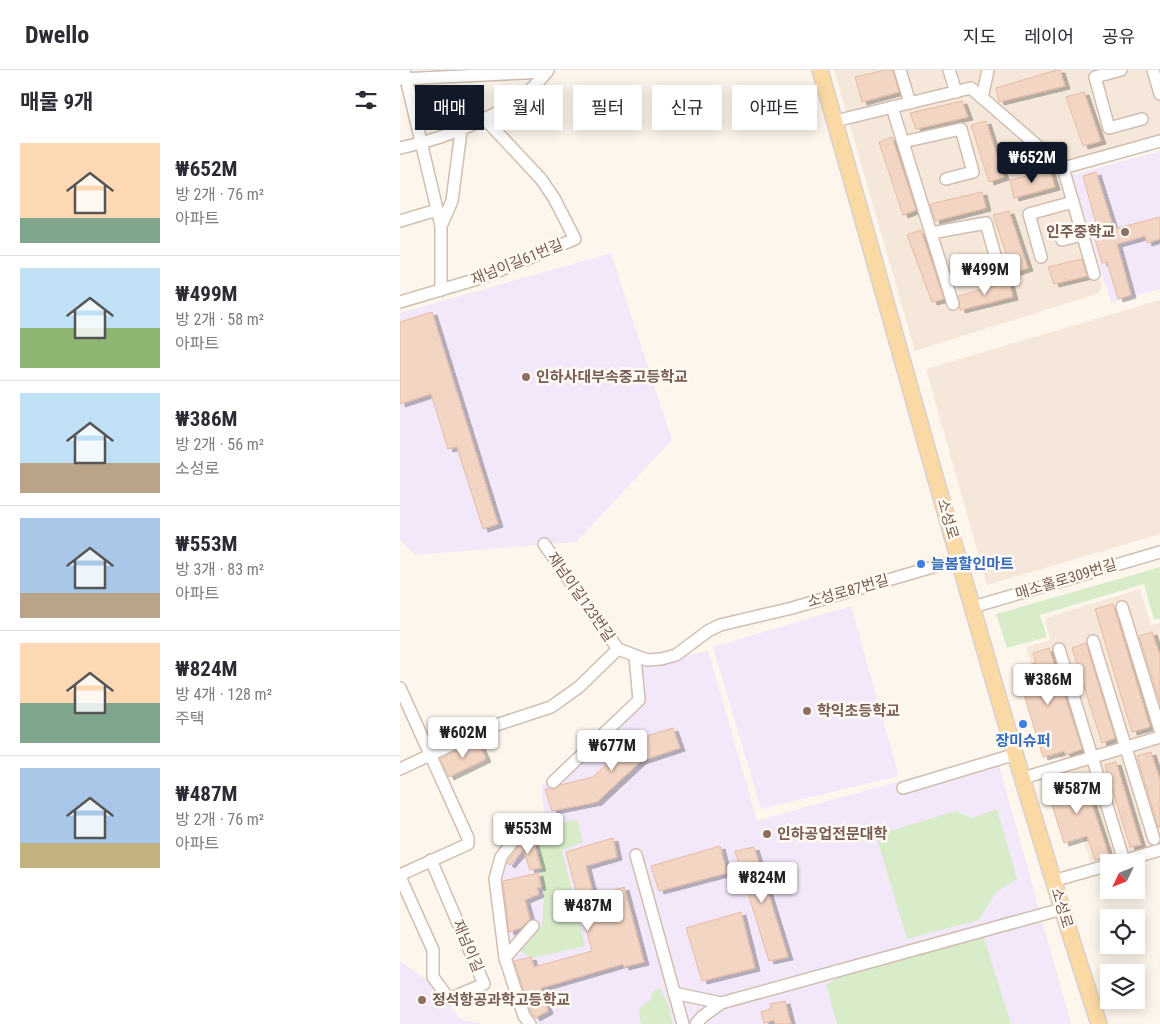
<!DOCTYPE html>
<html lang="ko">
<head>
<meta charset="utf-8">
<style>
	body { margin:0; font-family:"Roboto Condensed","Noto Sans KR",sans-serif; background:#f7f7f7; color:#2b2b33; height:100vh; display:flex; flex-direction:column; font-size:19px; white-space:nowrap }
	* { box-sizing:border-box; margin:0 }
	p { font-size:16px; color:#7c7c81 }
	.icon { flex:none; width:28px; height:28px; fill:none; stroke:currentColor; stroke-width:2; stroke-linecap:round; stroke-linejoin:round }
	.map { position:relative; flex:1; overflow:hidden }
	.drawer { display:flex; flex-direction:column; background:#fff; width:400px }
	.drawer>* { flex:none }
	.top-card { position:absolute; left:15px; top:15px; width:475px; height:45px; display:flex; gap:10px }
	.needle { width:32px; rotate:227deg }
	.controls { position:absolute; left:700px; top:784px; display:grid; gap:10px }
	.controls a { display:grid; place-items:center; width:45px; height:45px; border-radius:0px; background:#fff; box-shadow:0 2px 12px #0003; font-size:25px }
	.price { position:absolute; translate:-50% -42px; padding:0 11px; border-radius:5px; background:#fff; color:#222; font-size:16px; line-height:32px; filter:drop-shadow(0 1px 2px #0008) }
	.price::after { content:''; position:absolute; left:50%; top:30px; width:15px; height:11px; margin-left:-8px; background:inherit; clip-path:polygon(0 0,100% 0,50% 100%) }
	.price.on { background:#111827; color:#fff }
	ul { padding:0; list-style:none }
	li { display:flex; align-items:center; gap:15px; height:125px; padding:0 20px }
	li+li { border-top:1px solid #e1e1e2 }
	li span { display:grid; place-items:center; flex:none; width:140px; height:100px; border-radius:0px; color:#555 }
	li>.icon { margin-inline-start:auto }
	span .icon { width:60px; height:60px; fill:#fffc; stroke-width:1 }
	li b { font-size:21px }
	h2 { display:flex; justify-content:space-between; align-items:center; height:60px; padding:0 20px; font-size:21px }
	.chip { padding:0 18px; border-radius:0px; background:#fff; box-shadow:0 2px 12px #0003; font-size:18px; line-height:45px }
	.chip.on { background:#111827; color:#fff }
	header { display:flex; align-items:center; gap:30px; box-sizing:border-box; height:70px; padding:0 25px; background:#fff; border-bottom:1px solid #e1e1e2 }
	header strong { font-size:24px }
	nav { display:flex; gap:28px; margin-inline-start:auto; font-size:18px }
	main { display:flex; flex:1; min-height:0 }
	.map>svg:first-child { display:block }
</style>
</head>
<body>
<header>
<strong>Dwello</strong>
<nav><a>지도</a><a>레이어</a><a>공유</a></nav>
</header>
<main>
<section class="drawer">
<h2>매물 9개<svg class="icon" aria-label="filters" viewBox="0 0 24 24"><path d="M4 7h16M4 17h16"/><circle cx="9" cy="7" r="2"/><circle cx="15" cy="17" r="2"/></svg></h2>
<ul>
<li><span style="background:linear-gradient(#ffd9b3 75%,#7fa58c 0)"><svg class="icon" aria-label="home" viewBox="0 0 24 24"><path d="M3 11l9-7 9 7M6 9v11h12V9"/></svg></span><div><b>₩652M</b><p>방 2개 · 76 m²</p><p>아파트</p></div></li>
<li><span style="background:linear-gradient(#bfe0f5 60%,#8fb573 0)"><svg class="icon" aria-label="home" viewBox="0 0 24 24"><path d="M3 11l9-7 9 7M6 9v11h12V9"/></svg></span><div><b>₩499M</b><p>방 2개 · 58 m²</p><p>아파트</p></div></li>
<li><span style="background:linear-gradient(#bfe0f5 70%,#b9a48a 0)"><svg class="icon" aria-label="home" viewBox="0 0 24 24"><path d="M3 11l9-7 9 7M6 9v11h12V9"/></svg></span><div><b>₩386M</b><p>방 2개 · 56 m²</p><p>소성로</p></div></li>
<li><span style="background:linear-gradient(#a9c7e8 75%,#b9a48a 0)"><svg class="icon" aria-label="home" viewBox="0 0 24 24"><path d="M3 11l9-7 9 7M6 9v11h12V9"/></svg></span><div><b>₩553M</b><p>방 3개 · 83 m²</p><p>아파트</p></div></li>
<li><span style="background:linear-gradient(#ffd9b3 60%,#7fa58c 0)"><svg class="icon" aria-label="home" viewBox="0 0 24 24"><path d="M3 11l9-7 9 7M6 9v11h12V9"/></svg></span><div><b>₩824M</b><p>방 4개 · 128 m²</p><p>주택</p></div></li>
<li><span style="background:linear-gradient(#a9c7e8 75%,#c2b280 0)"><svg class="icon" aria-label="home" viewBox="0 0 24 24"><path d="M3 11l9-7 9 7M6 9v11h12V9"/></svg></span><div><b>₩487M</b><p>방 2개 · 76 m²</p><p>아파트</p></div></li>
</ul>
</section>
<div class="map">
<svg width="760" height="954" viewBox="0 0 760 954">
	<defs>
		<filter id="shadow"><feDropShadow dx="5" dy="3" stdDeviation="0" flood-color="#0004"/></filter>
	</defs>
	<rect width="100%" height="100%" fill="#fdf6ec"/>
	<g fill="#f5e8da">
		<polygon points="434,0 760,0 760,65 663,92 702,216 699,223 515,281"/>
		<polygon points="760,230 760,464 587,515 526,299"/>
		<polygon points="740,519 751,555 760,553 760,774 691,794 626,577 650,570 645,548"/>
	</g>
	<g fill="#f3e8fa">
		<polygon points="760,81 760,219 711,233 672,105"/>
		<polygon points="211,183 272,370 176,472 15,485 0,470 0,243"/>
		<polygon points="451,536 499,706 361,739 313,577"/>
		<polygon points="308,580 357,751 596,684 671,954 122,954 105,893 91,802 100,785 146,750 142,728 142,714 155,713 243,632 241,593 274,589"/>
		<polygon points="0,891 27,910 62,950 83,954 0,954"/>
	</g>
	<g fill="#d8ecc9">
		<polygon points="760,497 760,549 754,550 744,514 640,545 647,567 607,578 596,544"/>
		<polygon points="597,739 617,809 596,822 579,850 507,869 476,765 556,741 572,748"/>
		<polygon points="177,749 183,772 162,780 185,876 132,888 117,879 133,861 142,856 144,822 140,804 142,798 134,761"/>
		<polygon points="584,868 611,954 437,954 426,915 461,895"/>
		<polygon points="260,918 269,937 273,954 241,954 239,939 251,929 252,922"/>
	</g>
	<g fill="#f3d5c3" stroke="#e6bba3" filter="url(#shadow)">
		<polygon points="485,0 493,0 499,22 462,32 455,7"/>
		<polygon points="657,0 660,0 665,16 599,32 596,18"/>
		<polygon points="684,22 701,71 683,76 666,27"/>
		<polygon points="562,31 568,47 516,59 510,43"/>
		<polygon points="586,51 604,107 589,112 571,55"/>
		<polygon points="492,67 516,140 503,145 479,72"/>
		<polygon points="650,100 655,117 614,128 610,110"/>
		<polygon points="696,102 714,159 760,147 760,169 747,173 745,166 717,174 731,225 718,229 707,192 702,193 695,169 700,168 683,106"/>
		<polygon points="582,122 586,138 535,151 530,134"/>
		<polygon points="609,141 628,198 613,203 593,145"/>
		<polygon points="521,160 544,229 532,232 507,165"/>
		<polygon points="682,189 687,206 654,214 648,197"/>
		<polygon points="609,212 613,227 560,240 558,226"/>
		<polygon points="32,242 98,454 83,459 57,377 48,379 31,324 0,334 0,252"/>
		<polygon points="713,534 750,657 732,662 695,539"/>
		<polygon points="752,562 760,585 760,633 739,566"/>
		<polygon points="686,573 715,668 702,673 672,578"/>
		<polygon points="649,578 682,679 666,685 664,681 643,687 616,598 636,593 633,583"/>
		<polygon points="273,658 280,678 241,691 197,732 152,741 145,719 155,719 160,715 193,707 233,670"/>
		<polygon points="78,671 86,689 49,707 40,689"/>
		<polygon points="751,682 760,710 760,757 758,757 737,686"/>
		<polygon points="716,692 741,775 730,777 705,695"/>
		<polygon points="683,707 709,786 695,790 687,766 664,773 646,716"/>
		<polygon points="213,768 217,787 186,796 194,827 224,817 244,892 224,897 223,894 141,918 148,941 135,948 131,942 114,891 131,887 134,897 192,881 166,782"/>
		<polygon points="133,770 141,798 130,800 123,780 110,795 107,793 122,772"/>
		<polygon points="320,776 327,803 259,821 251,796"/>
		<polygon points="354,777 388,887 369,891 335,781"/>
		<polygon points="138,803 141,817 137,818 139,824 125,830 130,849 121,858 109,862 103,811"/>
		<polygon points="341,842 355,898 302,911 286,858"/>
		<polygon points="385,931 391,954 375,954 374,950 364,953 361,942 371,939 370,934"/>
	</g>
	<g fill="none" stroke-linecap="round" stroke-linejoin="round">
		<g stroke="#d1beb0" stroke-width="14">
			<g id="minor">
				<polyline points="4,0 41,156 41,220"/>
				<polyline points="500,0 510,33"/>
				<polyline points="549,0 556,22"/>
				<polyline points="721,0 695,7 709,58 742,49"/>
				<polyline points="753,0 760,24"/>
				<polyline points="0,9 147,2"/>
				<polyline points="582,28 588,0"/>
				<polyline points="492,37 553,234"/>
				<polyline points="435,51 571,18 663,98 760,71"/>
				<polyline points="503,72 561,59 573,102 546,109"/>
				<path d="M0,78C48,68 119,41 148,0"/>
				<polyline points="663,98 694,204"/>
				<polyline points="0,151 37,140"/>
				<polyline points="41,156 52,131 61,61"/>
				<polyline points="531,163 586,153 598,196 576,201"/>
				<polyline points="662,170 683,165"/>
				<polyline points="641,187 629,144 673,132"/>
				<polyline points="0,232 84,207 175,169 154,128 141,109 84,48"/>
				<polyline points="144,474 218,579 247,590 261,589 276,585 308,561 320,555 392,538 560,489"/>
				<polyline points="573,537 760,482"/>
				<polyline points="722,537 760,660"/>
				<polyline points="693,571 754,769"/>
				<polyline points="659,579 724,791"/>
				<polyline points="235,587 239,630 153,712 239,630"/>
				<polyline points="0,618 68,768 68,774 0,805"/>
				<polyline points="0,699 90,657 151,637 179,617 218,579"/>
				<polyline points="623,708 760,667"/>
				<polyline points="503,718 616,684"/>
				<polyline points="236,785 283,954"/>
				<polyline points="719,792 760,780"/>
				<polyline points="0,807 33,880 33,907 49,929 84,914 31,790"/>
				<polyline points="653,811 709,795"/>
				<polyline points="105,888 95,809 101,787 117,766 152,753"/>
				<polyline points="274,923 321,933 662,839"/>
				<polyline points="130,954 124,946 105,888 133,856"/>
				<polyline points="296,954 302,947 321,933"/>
			</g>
		</g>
		<g stroke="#dad1cd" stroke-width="18">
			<path id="major" d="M420,0C512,318 596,639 699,954"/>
		</g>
		<use href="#minor" stroke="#fff" stroke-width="11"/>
		<use href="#major" stroke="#fbd9a5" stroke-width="15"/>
	</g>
	<g fill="#8d6e63" stroke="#fffaf3" stroke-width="2">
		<circle cx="725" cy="162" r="5"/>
		<circle cx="126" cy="307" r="5"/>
		<circle cx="407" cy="641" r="5"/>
		<circle cx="367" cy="764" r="5"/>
		<circle cx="22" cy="930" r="5"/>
	</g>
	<g fill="#3f7fe0" stroke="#fffaf3" stroke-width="2">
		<circle cx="521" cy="494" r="5"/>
		<circle cx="623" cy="654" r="5"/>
	</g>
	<g text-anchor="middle" stroke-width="5" stroke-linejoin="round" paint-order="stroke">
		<g font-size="15" font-weight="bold" fill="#785e54" stroke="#fffaf3" text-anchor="start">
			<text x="715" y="167" text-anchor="end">인주중학교</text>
			<text x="136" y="312">인하사대부속중고등학교</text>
			<text x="417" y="646">학익초등학교</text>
			<text x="377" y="769">인하공업전문대학</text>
			<text x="32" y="935">정석항공과학고등학교</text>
		</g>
		<g font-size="15" fill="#7a5c4d" stroke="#fffaf3">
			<text transform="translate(117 192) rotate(-22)" y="5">재넘이길61번길</text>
			<text transform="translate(548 449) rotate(74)" y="5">소성로</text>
			<text transform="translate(666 509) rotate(-17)" y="5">매소홀로309번길</text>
			<text transform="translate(448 521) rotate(-16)" y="5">소성로87번길</text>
			<text transform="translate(181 527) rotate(55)" y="5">재넘이길123번길</text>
			<text transform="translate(662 838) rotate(73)" y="5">소성로</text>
			<text transform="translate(68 876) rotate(67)" y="5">재넘이길</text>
		</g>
		<g font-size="15" font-weight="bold" fill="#366cbe" stroke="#fffaf3" text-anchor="start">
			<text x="531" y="499">늘봄할인마트</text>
			<text x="623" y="676" text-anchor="middle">장미슈퍼</text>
		</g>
	</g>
</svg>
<div class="controls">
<a><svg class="needle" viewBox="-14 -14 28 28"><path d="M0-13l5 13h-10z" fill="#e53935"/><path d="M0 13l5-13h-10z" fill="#7c7c81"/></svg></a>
<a><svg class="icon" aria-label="locate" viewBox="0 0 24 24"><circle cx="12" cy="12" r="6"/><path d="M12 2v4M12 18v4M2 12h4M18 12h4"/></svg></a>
<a><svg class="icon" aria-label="layers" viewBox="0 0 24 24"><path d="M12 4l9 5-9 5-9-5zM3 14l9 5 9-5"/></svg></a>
</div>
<b class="price on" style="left:632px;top:114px">₩652M</b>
<b class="price" style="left:585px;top:226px">₩499M</b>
<b class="price" style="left:648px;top:636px">₩386M</b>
<b class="price" style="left:63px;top:689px">₩602M</b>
<b class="price" style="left:212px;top:702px">₩677M</b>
<b class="price" style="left:677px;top:745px">₩587M</b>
<b class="price" style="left:128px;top:785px">₩553M</b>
<b class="price" style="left:362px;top:834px">₩824M</b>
<b class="price" style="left:188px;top:862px">₩487M</b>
<div class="top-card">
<a class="chip on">매매</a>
<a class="chip">월세</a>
<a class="chip">필터</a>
<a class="chip">신규</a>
<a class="chip">아파트</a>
</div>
</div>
</main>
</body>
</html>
